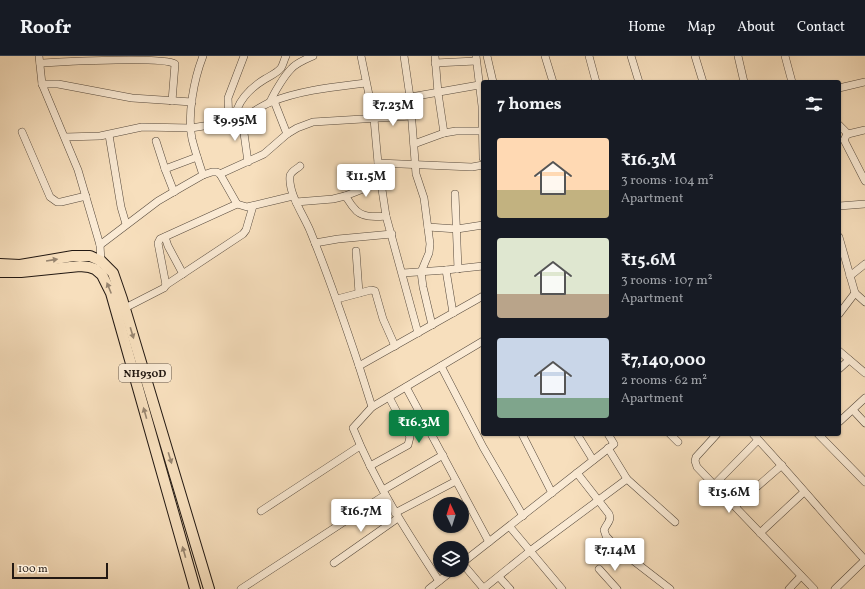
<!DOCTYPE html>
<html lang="en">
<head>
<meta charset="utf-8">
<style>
	body { margin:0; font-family:Vollkorn,serif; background:#242831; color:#f1f3f6; height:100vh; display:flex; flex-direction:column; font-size:15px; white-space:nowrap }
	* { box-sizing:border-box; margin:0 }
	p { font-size:13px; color:#9ea1a6 }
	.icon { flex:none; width:22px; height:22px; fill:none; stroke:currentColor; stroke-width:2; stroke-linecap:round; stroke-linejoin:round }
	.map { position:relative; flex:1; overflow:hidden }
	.panel { position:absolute; left:481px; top:24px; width:360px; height:356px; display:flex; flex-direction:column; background:#171b24; border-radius:4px; box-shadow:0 1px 3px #0004 }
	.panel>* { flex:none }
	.needle { width:26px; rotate:356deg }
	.fabs { position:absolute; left:433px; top:441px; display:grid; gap:8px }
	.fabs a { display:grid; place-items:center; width:36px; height:36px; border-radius:50%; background:#171b24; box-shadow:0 1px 3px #0004; font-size:20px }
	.scale { position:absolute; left:12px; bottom:10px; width:96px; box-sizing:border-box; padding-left:4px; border:2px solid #221812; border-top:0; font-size:11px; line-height:14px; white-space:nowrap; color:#221812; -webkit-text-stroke:3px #faead4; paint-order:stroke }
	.price { position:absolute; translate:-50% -34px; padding:0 9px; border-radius:4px; background:#fff; color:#222; font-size:13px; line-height:26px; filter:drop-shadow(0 1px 2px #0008) }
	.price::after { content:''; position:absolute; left:50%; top:24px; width:12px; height:9px; margin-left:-6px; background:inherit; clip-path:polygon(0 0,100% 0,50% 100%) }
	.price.on { background:#0b8043; color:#fff }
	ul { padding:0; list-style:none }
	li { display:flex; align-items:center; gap:12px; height:100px; padding:0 16px }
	li span { display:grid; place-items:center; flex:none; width:112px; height:80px; border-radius:4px; color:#555 }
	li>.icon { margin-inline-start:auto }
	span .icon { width:48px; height:48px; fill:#fffc; stroke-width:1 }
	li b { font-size:17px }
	h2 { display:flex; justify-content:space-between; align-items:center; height:48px; padding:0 16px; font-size:17px }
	header { display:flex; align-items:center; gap:24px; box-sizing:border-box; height:56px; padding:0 20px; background:#171b24; border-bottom:1px solid #363941 }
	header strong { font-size:19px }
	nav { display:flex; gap:22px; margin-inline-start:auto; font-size:14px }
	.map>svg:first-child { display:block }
</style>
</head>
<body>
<header>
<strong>Roofr</strong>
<nav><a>Home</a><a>Map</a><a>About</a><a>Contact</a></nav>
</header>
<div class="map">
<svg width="865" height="533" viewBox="0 0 865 533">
	<rect width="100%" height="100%" fill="#f7dfbd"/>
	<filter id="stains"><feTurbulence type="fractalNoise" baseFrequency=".005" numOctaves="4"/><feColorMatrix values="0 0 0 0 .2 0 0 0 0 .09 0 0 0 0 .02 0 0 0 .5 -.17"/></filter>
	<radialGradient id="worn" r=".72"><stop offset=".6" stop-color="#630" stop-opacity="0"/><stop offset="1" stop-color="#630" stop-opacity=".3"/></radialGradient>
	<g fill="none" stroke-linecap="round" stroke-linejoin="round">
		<g stroke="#574a3d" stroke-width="8">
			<g id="minor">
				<polyline points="39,0 42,28 78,114 100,189 101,205 100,207"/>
				<polyline points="361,0 374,63 378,107"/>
				<polyline points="404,0 410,41 416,118 424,142 430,188 429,197 421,216 423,231 432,269"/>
				<polyline points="435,0 438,37 444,77"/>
				<polyline points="476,0 482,50 483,102"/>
				<polyline points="487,0 493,26"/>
				<polyline points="545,0 553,26"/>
				<polyline points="589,0 596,26"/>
				<polyline points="631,0 639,26"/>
				<polyline points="695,0 703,26"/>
				<polyline points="738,0 744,26"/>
				<polyline points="785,0 792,26"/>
				<path d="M40,7C61,6 163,0 175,8L172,45"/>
				<polyline points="435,7 476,5"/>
				<polyline points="42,28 58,28 132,42 192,46"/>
				<polyline points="839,32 865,26"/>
				<polyline points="274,45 287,78"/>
				<path d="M270,46C274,37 284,20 291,13C296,7 306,3 313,0"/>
				<polyline points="371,48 479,29"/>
				<polyline points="242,63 248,106"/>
				<path d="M235,65C235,47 250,32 265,23C270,20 277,17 281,12C283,9 284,4 286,0"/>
				<polyline points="229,66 228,42 244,0"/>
				<polyline points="839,69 848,78"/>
				<polyline points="865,74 848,78 846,80 844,84 865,125"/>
				<polyline points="22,76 50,141 57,146 61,146 86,140"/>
				<polyline points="109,79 121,151 126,168"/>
				<path d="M65,81L100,80L142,71L191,72L235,65C248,61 258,51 271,46C301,34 334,31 366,27"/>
				<polyline points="156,85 165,113 174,136"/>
				<polyline points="414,88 444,77 456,75 483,75"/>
				<path d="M300,110C297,113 291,115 290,120C288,138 305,161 311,177C329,221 344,265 359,310L483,240"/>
				<polyline points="165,113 197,101"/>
				<polyline points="220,118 264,98 287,78 297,72 313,66 412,60"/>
				<path d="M203,119C199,107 195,95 192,83C187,59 194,23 203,0"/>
				<polyline points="455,138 458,213"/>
				<polyline points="345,140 381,126"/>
				<path d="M296,146L333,143L345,140C349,144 350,148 354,152C361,162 375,161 386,160L378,107L472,111L483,109"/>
				<polyline points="839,150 865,148"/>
				<polyline points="386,160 418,277"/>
				<polyline points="428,171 457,173 483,169"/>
				<polyline points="165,181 168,190 183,218"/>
				<polyline points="839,181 855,237 865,246"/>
				<polyline points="315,187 338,183 392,178"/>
				<polyline points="100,189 158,145 182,131 203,119 212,116 217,116 220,118 237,148 247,151 293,140"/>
				<polyline points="356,195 359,237"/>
				<polyline points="446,214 453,257"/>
				<polyline points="403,217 446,214 483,210"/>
				<polyline points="850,220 865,208"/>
				<polyline points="166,229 243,178 246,174 253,150"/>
				<polyline points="337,243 371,234 375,235 383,263 395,290"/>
				<polyline points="125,252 164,232 166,229 158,187 160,183 237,148"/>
				<polyline points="839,258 855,237"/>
				<polyline points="839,295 865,317"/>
				<polyline points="359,310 372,351 483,285"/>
				<polyline points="441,310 483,391 523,460"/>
				<polyline points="839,313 849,304"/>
				<polyline points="406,331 489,486"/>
				<path d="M372,351L353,372C375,427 407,476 439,525"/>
				<polyline points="853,354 865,367"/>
				<polyline points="839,366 865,342"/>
				<polyline points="522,378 552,437"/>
				<polyline points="577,378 593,404"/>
				<polyline points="670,378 678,386"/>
				<polyline points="717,378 696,401 695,405 697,411 814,533"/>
				<path d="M753,378C791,419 827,462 865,504"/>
				<polyline points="818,378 865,426"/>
				<polyline points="608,392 627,423 675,466"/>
				<polyline points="370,410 408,389 410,381 389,341"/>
				<path d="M577,417L609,458C612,465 606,468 604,474L606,480L617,492L670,533"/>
				<polyline points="714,429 758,384"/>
				<polyline points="383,434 443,399"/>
				<polyline points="735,450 782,409"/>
				<polyline points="261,455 360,390"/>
				<polyline points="395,457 456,425"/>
				<polyline points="510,471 562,533"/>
				<polyline points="760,477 804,436"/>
				<polyline points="334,507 398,462"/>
				<polyline points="462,507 614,388 608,378"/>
				<polyline points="462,507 484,533"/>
				<polyline points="599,513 617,533"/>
				<polyline points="499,521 510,533"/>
				<polyline points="484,532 530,495 627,423"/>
				<polyline points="241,533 385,439"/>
				<polyline points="429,533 453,514"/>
				<polyline points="789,533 801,520"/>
				<polyline points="835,533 865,504"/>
			</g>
		</g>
		<g stroke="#221812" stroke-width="12">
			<g id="highway">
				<polyline points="0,208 20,209 73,200 90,200 101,205 113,217 122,243 209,533"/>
				<polyline points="0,216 21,216 80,210 89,211 95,213 102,219 111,237 195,533"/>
			</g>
		</g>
		<use href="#minor" stroke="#faead4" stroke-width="7"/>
		<use href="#highway" stroke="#f7dfbd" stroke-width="10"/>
	</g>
	<defs><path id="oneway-solid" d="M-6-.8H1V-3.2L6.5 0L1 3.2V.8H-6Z"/></defs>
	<g fill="#978570">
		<use href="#oneway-solid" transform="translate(52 204) rotate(-9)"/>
		<use href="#oneway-solid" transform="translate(109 232) rotate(-112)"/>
		<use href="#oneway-solid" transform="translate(132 277) rotate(73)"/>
		<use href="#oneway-solid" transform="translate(145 357) rotate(-106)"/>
		<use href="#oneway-solid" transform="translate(170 402) rotate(73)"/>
		<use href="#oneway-solid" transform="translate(184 496) rotate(-106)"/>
	</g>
	<g text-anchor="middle" stroke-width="4" stroke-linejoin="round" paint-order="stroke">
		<rect fill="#faead4" stroke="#63574c" stroke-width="1" x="119" y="308" width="52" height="18" rx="3"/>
		<g font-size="11" font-weight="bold" fill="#221812">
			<text x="145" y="321">NH930D</text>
		</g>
	</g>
	<rect width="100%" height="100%" filter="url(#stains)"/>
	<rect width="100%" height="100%" fill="url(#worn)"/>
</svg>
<div class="fabs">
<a><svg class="needle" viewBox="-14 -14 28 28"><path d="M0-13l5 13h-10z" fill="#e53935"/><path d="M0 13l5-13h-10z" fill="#9ea1a6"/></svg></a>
<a><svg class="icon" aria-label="layers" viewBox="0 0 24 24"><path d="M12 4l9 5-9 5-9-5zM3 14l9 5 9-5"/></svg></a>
</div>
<div class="scale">100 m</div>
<b class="price" style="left:393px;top:71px">₹7.23M</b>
<b class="price" style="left:235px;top:86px">₹9.95M</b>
<b class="price" style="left:366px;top:142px">₹11.5M</b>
<b class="price on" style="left:419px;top:388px">₹16.3M</b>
<b class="price" style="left:729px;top:458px">₹15.6M</b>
<b class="price" style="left:361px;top:477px">₹16.7M</b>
<b class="price" style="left:615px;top:516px">₹7.14M</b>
<section class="panel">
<h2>7 homes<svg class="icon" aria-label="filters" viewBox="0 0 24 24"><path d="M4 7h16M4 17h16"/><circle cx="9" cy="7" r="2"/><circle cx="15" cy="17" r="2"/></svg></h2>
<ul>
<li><span style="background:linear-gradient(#ffd9b3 65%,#c2b280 0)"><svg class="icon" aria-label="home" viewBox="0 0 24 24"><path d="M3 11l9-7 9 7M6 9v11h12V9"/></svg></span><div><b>₹16.3M</b><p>3 rooms · 104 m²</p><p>Apartment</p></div></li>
<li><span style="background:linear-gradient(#dfe7d0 70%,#b9a48a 0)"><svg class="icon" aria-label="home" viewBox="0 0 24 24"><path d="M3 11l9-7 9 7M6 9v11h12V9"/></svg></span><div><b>₹15.6M</b><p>3 rooms · 107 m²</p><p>Apartment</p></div></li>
<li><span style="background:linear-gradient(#c9d6e8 75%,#7fa58c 0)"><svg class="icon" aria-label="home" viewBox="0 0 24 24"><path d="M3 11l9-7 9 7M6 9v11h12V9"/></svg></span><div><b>₹7,140,000</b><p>2 rooms · 62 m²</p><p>Apartment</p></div></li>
</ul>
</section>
</div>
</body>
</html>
